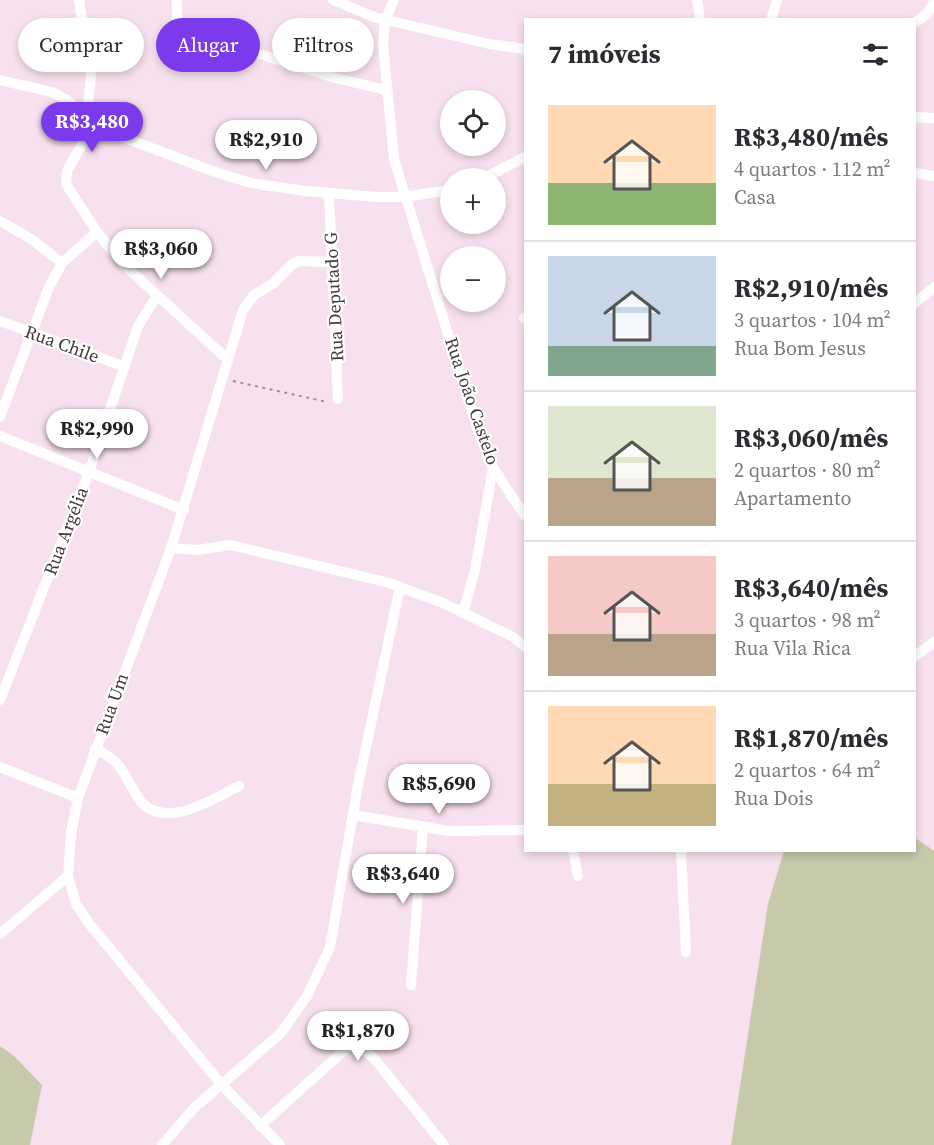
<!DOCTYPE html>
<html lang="pt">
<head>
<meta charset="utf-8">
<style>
	body { margin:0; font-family:"Source Serif 4",serif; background:#f2f2f3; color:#2b2b33; height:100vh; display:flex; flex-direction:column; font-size:22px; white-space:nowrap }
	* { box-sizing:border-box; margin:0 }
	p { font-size:20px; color:#7c7c81 }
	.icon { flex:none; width:33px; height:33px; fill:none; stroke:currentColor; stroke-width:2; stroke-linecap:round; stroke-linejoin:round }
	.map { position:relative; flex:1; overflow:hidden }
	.details { position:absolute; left:524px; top:18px; width:392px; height:834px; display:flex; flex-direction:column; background:#fff; border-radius:0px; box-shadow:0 3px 9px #0003 }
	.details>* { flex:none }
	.guide { position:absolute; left:18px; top:18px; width:416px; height:54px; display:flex; gap:12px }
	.controls { position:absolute; left:440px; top:90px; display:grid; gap:12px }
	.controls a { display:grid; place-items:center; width:66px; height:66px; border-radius:50%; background:#fff; box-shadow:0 3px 9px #0003; font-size:30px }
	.price { position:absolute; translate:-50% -51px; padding:0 14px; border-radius:21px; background:#fff; color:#222; font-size:20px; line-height:39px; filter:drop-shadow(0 2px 3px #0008) }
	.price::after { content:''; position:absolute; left:50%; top:36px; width:18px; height:14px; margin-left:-9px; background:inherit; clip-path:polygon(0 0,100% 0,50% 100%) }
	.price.selected { background:#7c3aed; color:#fff }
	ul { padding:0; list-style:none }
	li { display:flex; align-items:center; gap:18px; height:150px; padding:0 24px }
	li+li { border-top:2px solid #e1e1e2 }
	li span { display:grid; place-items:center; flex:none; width:168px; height:120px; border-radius:0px; color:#555 }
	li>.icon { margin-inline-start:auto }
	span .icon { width:72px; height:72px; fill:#fffc; stroke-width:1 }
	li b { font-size:26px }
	h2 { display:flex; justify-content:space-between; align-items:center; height:72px; padding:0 24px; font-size:26px }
	.pill { padding:0 21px; border-radius:27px; background:#fff; box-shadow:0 3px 9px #0003; font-size:21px; line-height:54px }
	.pill.selected { background:#7c3aed; color:#fff }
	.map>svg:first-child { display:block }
</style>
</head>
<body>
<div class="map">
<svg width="934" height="1145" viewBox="0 0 934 1145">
	<rect width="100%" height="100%" fill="#f8e1ee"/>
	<g fill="#c7c9ab">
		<polygon points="914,837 934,851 934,1145 731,1145 768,904 784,851 914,850"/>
		<polygon points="0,1046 14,1056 42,1085 30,1145 0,1145"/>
	</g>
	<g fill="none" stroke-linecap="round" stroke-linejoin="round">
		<polyline stroke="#a08f98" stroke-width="2" stroke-dasharray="3 4.5" stroke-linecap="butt" points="233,381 327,402"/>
		<g stroke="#fff" stroke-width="10">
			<polyline points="79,0 91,75 87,116"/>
			<polyline points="333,0 374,17 489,44 525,49"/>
			<polyline points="394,0 385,20 383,44 394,159 478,431 493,468 525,516"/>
			<polyline points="697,0 700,20"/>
			<polyline points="771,20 777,0"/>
			<polyline points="914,23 926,15 934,3"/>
			<polyline points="178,28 335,78 386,90"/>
			<polyline points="177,60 177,0"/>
			<polyline points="0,80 52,92 67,100 101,129 215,172 251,183 305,191 377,197 404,197 450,190"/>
			<polyline points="914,117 934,118"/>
			<polyline points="94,123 67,171 66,184 97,232 122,263 228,360"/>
			<polyline points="914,173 934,176"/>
			<polyline points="484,178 525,157"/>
			<polyline points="329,194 338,399"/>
			<polyline points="0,221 31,239 62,263"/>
			<polyline points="914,304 934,287"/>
			<polyline points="524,318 525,318"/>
			<polyline points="0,321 125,367"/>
			<polyline points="0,417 49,287 62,263 97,232"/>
			<polyline points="0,436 184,510"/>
			<polyline points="171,548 197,550 230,545 386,582 443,603 513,637 525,647"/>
			<polyline points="463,613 475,570 493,468"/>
			<polyline points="914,657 934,642"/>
			<polyline points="0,700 89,472 138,326 157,296"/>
			<path d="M95,749C123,762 122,772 137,796C160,834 213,799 239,786"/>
			<polyline points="0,767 78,798"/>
			<polyline points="353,815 449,831 525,830"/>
			<polyline points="573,850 578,876"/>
			<polyline points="681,850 686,952"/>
			<polyline points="0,934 68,876"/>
			<polyline points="411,985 423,827"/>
			<polyline points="260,1126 348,1047 358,1045 373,1057 444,1145"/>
			<polyline points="162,1145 194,1108 281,1033 307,996 330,947 358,785 400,587"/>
			<polyline points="280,1145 221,1084 88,922 76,904 68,876 71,833 78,798 171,548 243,310 254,295 274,283 291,265 299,261 331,262"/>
		</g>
	</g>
	<g text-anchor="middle" stroke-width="4.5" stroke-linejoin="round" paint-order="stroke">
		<g font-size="18" fill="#42393d" stroke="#fff">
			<text transform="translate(334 297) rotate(-93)" y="6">Rua Deputado G</text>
			<text transform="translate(62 344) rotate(20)" y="6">Rua Chile</text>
			<text transform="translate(472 401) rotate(71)" y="6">Rua João Castelo</text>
			<text transform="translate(66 531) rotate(-69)" y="6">Rua Argélia</text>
			<text transform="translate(112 704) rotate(-70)" y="6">Rua Um</text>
		</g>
	</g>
</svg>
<div class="controls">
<a><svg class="icon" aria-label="locate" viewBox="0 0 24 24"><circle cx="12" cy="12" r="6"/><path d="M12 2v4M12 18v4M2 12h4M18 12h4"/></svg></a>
<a>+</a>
<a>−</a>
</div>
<b class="price selected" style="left:92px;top:153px">R$3,480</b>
<b class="price" style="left:266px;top:171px">R$2,910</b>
<b class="price" style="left:161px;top:280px">R$3,060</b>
<b class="price" style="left:97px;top:460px">R$2,990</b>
<b class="price" style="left:439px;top:815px">R$5,690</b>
<b class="price" style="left:403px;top:905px">R$3,640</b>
<b class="price" style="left:358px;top:1062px">R$1,870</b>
<div class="guide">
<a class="pill">Comprar</a>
<a class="pill selected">Alugar</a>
<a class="pill">Filtros</a>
</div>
<section class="details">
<h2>7 imóveis<svg class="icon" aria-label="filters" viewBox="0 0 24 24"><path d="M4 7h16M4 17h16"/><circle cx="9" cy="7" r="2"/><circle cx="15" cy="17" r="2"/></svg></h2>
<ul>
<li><span style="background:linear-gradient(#ffd9b3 65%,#8fb573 0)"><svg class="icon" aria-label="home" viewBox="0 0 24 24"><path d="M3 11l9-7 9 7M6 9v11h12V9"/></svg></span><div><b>R$3,480/mês</b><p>4 quartos · 112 m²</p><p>Casa</p></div></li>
<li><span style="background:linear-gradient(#c9d6e8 75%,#7fa58c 0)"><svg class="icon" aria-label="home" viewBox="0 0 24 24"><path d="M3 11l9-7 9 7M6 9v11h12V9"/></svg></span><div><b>R$2,910/mês</b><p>3 quartos · 104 m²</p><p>Rua Bom Jesus</p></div></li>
<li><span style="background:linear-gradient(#dfe7d0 60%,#b9a48a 0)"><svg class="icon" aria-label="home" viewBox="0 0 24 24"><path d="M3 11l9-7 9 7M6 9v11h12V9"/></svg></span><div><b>R$3,060/mês</b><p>2 quartos · 80 m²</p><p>Apartamento</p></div></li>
<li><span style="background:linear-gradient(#f6c9c9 65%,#b9a48a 0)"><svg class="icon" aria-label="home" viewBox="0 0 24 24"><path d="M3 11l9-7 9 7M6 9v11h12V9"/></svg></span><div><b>R$3,640/mês</b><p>3 quartos · 98 m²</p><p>Rua Vila Rica</p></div></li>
<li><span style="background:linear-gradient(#ffd9b3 65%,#c2b280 0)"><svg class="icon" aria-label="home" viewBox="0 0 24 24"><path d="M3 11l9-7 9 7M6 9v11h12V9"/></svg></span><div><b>R$1,870/mês</b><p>2 quartos · 64 m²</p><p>Rua Dois</p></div></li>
</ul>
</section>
</div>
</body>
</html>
